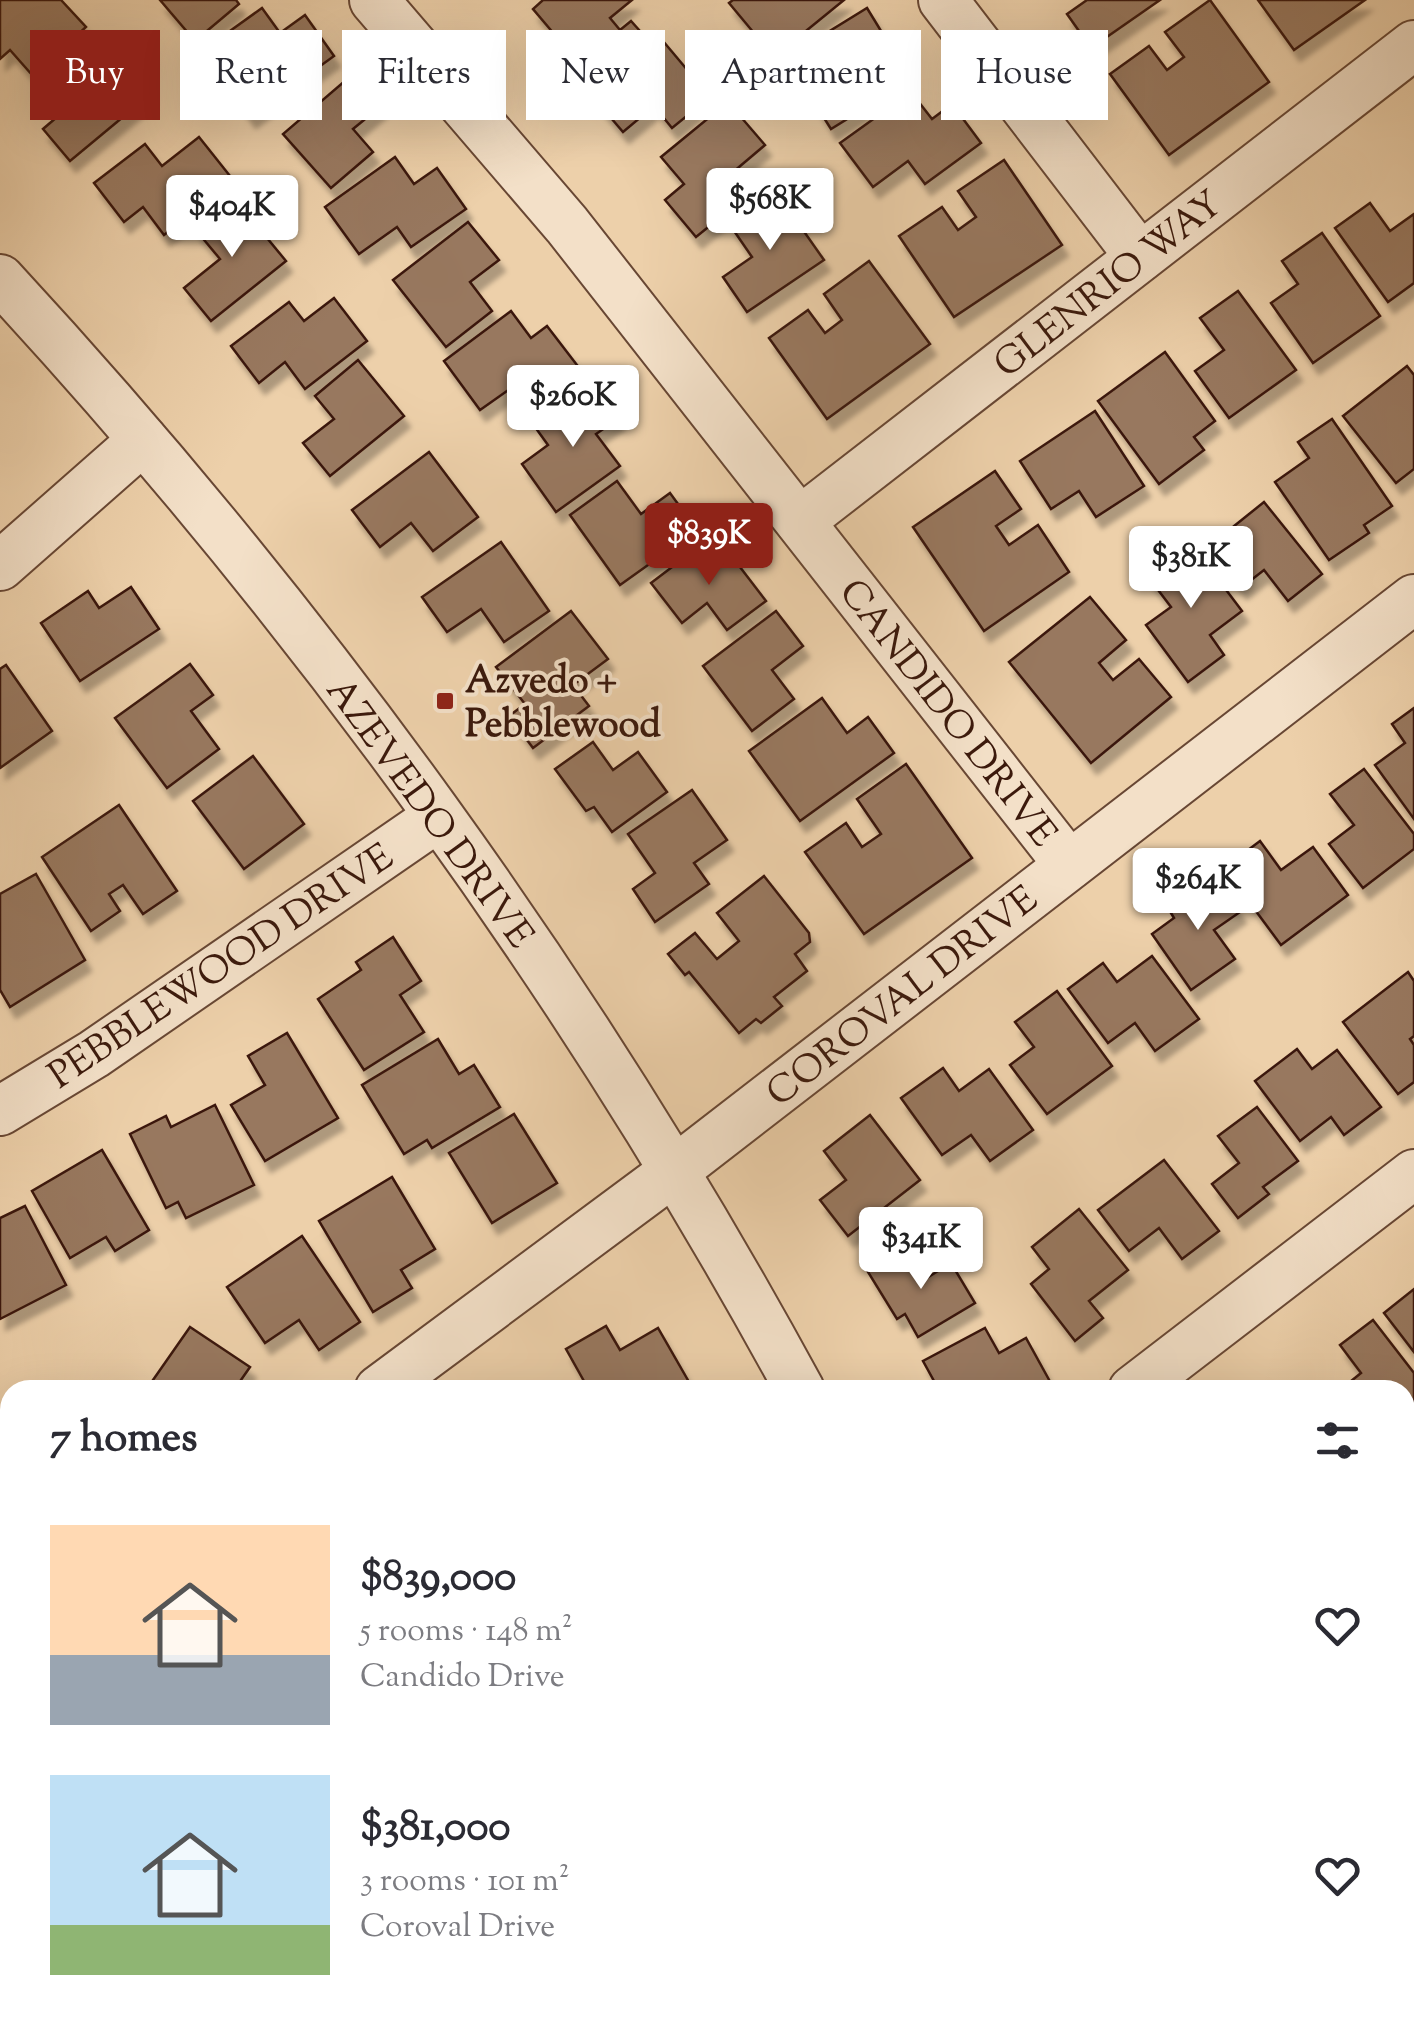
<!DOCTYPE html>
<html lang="en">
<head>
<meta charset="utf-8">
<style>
	body { margin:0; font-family:"Sorts Mill Goudy",serif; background:#f7f7f7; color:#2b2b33; height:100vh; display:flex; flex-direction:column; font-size:38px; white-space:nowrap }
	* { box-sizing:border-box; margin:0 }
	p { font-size:32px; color:#7c7c81 }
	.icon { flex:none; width:55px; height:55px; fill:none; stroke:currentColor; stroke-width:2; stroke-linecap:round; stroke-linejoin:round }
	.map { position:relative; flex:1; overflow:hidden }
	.details { position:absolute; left:0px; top:1380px; width:1415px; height:640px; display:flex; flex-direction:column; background:#fff; border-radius:30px 30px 0 0; box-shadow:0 10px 40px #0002 }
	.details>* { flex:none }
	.banner { position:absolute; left:30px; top:30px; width:1355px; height:90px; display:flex; gap:20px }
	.price { position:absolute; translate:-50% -85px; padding:0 22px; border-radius:10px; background:#fff; color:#222; font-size:32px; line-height:65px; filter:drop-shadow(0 2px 5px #0008) }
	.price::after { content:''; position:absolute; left:50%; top:60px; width:30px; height:22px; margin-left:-15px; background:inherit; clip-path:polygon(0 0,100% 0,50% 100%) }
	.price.current { background:#8f2418; color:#fff }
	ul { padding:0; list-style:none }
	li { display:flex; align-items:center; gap:30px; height:250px; padding:0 50px }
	li span { display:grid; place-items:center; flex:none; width:280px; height:200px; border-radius:0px; color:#555 }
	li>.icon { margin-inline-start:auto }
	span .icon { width:120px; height:120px; fill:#fffc; stroke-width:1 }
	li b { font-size:42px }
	h2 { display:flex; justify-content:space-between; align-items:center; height:120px; padding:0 50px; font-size:42px }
	.pill { padding:0 35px; border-radius:0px; background:#fff; box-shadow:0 10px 40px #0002; font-size:35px; line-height:90px }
	.pill.current { background:#8f2418; color:#fff }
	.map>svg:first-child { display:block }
</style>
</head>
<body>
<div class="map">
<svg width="1414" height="2020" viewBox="0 0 1414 2020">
	<defs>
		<filter id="shadow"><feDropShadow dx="6" dy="11" stdDeviation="2.5" flood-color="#0004"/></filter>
	</defs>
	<rect width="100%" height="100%" fill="#edd0aa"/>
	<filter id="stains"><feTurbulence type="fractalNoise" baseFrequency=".002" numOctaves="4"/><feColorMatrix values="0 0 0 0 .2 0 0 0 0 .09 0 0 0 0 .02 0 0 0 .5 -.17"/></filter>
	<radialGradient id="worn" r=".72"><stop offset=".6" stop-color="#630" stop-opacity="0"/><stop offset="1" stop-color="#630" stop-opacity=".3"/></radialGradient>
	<g fill="#98785e" stroke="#3b190c" stroke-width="2.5" filter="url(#shadow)">
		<polygon points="0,0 61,0 86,27 33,76 10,50 0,59"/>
		<polygon points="160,0 236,0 239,4 195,41"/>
		<polygon points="543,0 632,0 610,18 620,30 631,21 640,31 572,88 538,49 555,35 533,9"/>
		<polygon points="733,0 844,0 774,57 729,3"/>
		<polygon points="1087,0 1160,0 1091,48 1067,14"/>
		<polygon points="1210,0 1269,82 1169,155 1110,74 1149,46 1167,70 1184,57 1165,32"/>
		<polygon points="1258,0 1365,0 1294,50"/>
		<polygon points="262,8 280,33 305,15 334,56 250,117 202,51"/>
		<polygon points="867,8 889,44 859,62 881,98 831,129 786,58"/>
		<polygon points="663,41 710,97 672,128 654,106 623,132 594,98"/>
		<polygon points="94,46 141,102 70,161 43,129 71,105 51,81"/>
		<polygon points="353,74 381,106 353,129 373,152 331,188 283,134"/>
		<polygon points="911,92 932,119 952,104 981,143 925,184 908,161 873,187 840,143"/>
		<polygon points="728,102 765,145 732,173 749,194 696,237 665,200 684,184 661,157"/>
		<polygon points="199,137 234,181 164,235 143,207 124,222 94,183 145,144 162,166"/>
		<polygon points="395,157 414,184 437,168 466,209 411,247 397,227 359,254 325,207"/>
		<polygon points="1004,160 1062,245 954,317 899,236 942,207 958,230 976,217 958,191"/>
		<polygon points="777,193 824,260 747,312 723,277 752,257 730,225"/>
		<polygon points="234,198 286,261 211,321 184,288 220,259 195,229"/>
		<polygon points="1370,203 1390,231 1414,214 1414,283 1388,302 1335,228"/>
		<polygon points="468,222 499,260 470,282 492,311 446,347 393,280"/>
		<polygon points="1322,233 1380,316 1313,363 1271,303 1298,284 1282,261"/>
		<polygon points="869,261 930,344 827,419 769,338 808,310 825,333 842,320 824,294"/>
		<polygon points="1238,291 1296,370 1229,418 1195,371 1224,350 1200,318"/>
		<polygon points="334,298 367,341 305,389 285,362 259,383 231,346 289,302 304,321"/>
		<polygon points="511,311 531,338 547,326 580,369 529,406 514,386 480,410 444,361"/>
		<polygon points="1165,352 1215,421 1194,437 1204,450 1159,484 1098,401"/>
		<polygon points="358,360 404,416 330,476 303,443 334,419 315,396"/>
		<polygon points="1407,366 1414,375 1414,469 1396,483 1343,416"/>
		<polygon points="594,385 618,419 596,434 620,466 556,512 522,464 548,445 535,427"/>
		<polygon points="1095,411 1144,486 1096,517 1079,491 1051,509 1020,461"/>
		<polygon points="1332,419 1392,506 1364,525 1369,533 1329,560 1275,482 1309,458 1298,442"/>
		<polygon points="429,452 478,517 433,551 411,523 380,547 352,510"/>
		<polygon points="995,471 1021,509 996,526 1009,545 1038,525 1069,572 984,631 913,527"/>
		<polygon points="617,481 641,514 670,493 697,530 620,585 570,515"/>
		<polygon points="1264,502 1322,574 1288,601 1264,570 1241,588 1208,547"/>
		<polygon points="501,542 549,611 504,642 481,609 447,632 422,597"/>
		<polygon points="705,542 720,562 730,554 766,601 727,630 707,603 682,623 651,583"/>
		<polygon points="1190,542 1242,611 1210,635 1224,655 1188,682 1146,625 1171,607 1146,574"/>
		<polygon points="131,587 159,629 80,681 41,623 88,591 99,608"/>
		<polygon points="1090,597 1126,640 1099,663 1113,680 1139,659 1171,697 1091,763 1009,662"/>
		<polygon points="571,611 608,659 573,685 589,706 533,748 509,716 525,704 496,667"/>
		<polygon points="776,611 803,646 772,670 794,699 752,731 703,666"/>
		<polygon points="190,664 213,695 191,711 219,749 167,788 115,718"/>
		<polygon points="6,665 52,731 0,768 0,669"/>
		<polygon points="822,698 847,733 868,717 894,753 800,821 749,751"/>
		<polygon points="1414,708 1414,819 1375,765 1405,743 1392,724"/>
		<polygon points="593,742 613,770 638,752 667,792 612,832 594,807 586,811 555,769"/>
		<polygon points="253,756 304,824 244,869 193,801"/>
		<polygon points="906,764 972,858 864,934 805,852 846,823 862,847 881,834 857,799"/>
		<polygon points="1364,769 1414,834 1414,849 1363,888 1329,844 1354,825 1330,794"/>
		<polygon points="692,790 727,840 694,863 709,884 655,922 633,889 655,873 628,834"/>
		<polygon points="119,805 177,891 143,914 123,885 109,894 120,911 91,931 42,857"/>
		<polygon points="1260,841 1281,870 1313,847 1348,895 1281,945 1224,868"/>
		<polygon points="36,874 85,960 10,1007 0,990 0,894"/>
		<polygon points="764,876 809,933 810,942 795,954 807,971 774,997 782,1006 761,1023 756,1019 739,1033 689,972 685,975 668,954 695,933 717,959 739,941 717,913"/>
		<polygon points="1214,876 1240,912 1214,930 1235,959 1191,990 1152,934 1174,918 1168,908"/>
		<polygon points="393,937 421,981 400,995 424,1032 364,1070 318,999 361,970 356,962"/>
		<polygon points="1152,956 1199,1019 1155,1051 1135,1023 1108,1043 1068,989 1103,963 1117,982"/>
		<polygon points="1408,972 1414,981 1414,1036 1410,1039 1414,1045 1414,1082 1398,1094 1343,1022"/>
		<polygon points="1057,991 1112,1066 1047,1114 1010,1065 1034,1047 1015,1022"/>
		<polygon points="287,1033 338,1118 265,1161 231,1105 265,1085 248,1056"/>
		<polygon points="438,1039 459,1074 474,1065 500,1107 432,1148 427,1140 404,1154 362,1085"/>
		<polygon points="1297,1049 1312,1069 1337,1050 1381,1107 1344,1135 1331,1117 1300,1141 1255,1081"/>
		<polygon points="943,1068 959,1091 989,1069 1033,1130 990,1161 971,1135 942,1155 901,1098"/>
		<polygon points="215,1105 254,1185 186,1218 178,1202 166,1208 130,1134 166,1116 171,1127"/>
		<polygon points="1257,1107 1298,1161 1263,1187 1269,1194 1238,1218 1212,1184 1239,1163 1218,1136"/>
		<polygon points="514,1114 557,1183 492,1223 449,1153"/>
		<polygon points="870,1115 920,1180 848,1236 820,1200 846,1180 824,1151"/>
		<polygon points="102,1150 149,1230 115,1251 106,1237 70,1258 32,1191"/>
		<polygon points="1164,1160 1219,1231 1182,1259 1159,1228 1129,1251 1098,1210"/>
		<polygon points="392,1177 435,1249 401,1270 412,1288 373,1312 319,1221"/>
		<polygon points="25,1206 66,1285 0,1319 0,1218"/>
		<polygon points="1079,1209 1128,1270 1089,1301 1103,1318 1075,1341 1031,1284 1049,1269 1032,1247"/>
		<polygon points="302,1236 360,1322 319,1350 299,1320 265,1343 227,1287"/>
		<polygon points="907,1249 925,1279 951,1263 975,1303 918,1337 905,1314 897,1319 868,1272"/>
		<polygon points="1414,1289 1414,1352 1384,1313"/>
		<polygon points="1373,1320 1414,1373 1414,1405 1405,1412 1405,1390 1340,1390 1361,1373 1340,1345"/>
		<polygon points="606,1326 620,1350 658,1328 689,1382 675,1390 589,1390 566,1349"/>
		<polygon points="190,1327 250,1367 234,1390 146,1390"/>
		<polygon points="985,1328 999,1353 1026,1338 1053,1387 1048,1390 939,1390 923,1361"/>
		<polygon points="10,1504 10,1599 0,1604 0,1509"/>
		<polygon points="1414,1580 1414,1640 1407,1645 1405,1586"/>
		<polygon points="1405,1854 1414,1866 1414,1928 1405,1934"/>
		<polygon points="223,2010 303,2010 308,2020 199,2020"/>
		<polygon points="395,2010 446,2010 424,2020 400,2020"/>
		<polygon points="690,2010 780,2010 758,2020 694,2020"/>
		<polygon points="853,2010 976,2010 978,2013 961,2020 848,2020 845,2013"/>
		<polygon points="1229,2010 1285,2010 1261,2020 1233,2020"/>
	</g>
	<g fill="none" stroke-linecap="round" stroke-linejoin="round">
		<g stroke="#684734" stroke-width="52">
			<g id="minor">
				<polyline points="374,0 567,225 1069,865"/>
				<polyline points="943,0 1140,257"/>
				<path d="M0,279C309,613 583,990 800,1390"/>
				<polyline points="800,521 1414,45"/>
				<polyline points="0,566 143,440"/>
				<polyline points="0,1111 94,1054 438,817"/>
				<polyline points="379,1390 674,1171 1414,599"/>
				<polyline points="1133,1390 1414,1174"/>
				<polyline points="1405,1736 1414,1729"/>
				<polyline points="0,1844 10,1862"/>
				<polyline points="0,2007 10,1996"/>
				<polyline points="91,2010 96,2020"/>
				<polyline points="571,2010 576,2020"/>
				<polyline points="1098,2010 1102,2020"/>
			</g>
		</g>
		<use href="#minor" stroke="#f3e0c8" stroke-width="48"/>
	</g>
	<rect fill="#8f2418" stroke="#f3e0c8" stroke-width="4" x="435" y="691" width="20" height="20" rx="5"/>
	<g text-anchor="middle" stroke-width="8" stroke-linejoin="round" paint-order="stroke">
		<g font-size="38" fill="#3b190c" stroke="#f3e0c8">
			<text transform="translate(1107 283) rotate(-38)" y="13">GLENRIO WAY</text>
			<text transform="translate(949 712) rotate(52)" y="13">CANDIDO DRIVE</text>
			<text transform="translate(431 812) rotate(54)" y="13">AZEVEDO DRIVE</text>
			<text transform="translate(220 965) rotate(-34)" y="13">PEBBLEWOOD DRIVE</text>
			<text transform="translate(901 995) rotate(-38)" y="13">COROVAL DRIVE</text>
		</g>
		<g font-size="38" font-weight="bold" fill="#3b190c" stroke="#f3e0c8" text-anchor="start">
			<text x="465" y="692">Azvedo +<tspan x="465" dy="44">Pebblewood</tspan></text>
		</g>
	</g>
	<rect width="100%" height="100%" filter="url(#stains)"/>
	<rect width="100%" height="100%" fill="url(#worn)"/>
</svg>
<b class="price" style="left:770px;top:253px">$568K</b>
<b class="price" style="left:232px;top:260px">$404K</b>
<b class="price" style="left:573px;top:450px">$260K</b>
<b class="price current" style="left:709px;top:588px">$839K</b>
<b class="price" style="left:1191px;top:611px">$381K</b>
<b class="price" style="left:1198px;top:933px">$264K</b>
<b class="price" style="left:921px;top:1292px">$341K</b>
<div class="banner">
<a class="pill current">Buy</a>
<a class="pill">Rent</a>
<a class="pill">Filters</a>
<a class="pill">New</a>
<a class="pill">Apartment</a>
<a class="pill">House</a>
</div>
<section class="details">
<h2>7 homes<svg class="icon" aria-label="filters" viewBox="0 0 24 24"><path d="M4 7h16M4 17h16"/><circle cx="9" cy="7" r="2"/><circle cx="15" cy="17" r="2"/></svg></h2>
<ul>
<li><span style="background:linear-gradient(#ffd9b3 65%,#9aa5b1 0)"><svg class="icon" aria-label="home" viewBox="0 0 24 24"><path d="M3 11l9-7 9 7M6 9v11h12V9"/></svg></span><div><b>$839,000</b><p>5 rooms · 148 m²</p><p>Candido Drive</p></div><svg class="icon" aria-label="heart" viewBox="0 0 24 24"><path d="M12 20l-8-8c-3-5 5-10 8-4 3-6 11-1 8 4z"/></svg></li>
<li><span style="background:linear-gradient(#bfe0f5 75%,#8fb573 0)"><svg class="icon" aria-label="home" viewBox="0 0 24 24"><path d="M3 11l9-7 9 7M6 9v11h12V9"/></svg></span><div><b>$381,000</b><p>3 rooms · 101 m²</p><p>Coroval Drive</p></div><svg class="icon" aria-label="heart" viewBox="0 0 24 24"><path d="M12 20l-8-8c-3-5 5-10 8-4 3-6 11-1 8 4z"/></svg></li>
</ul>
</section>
</div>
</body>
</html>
